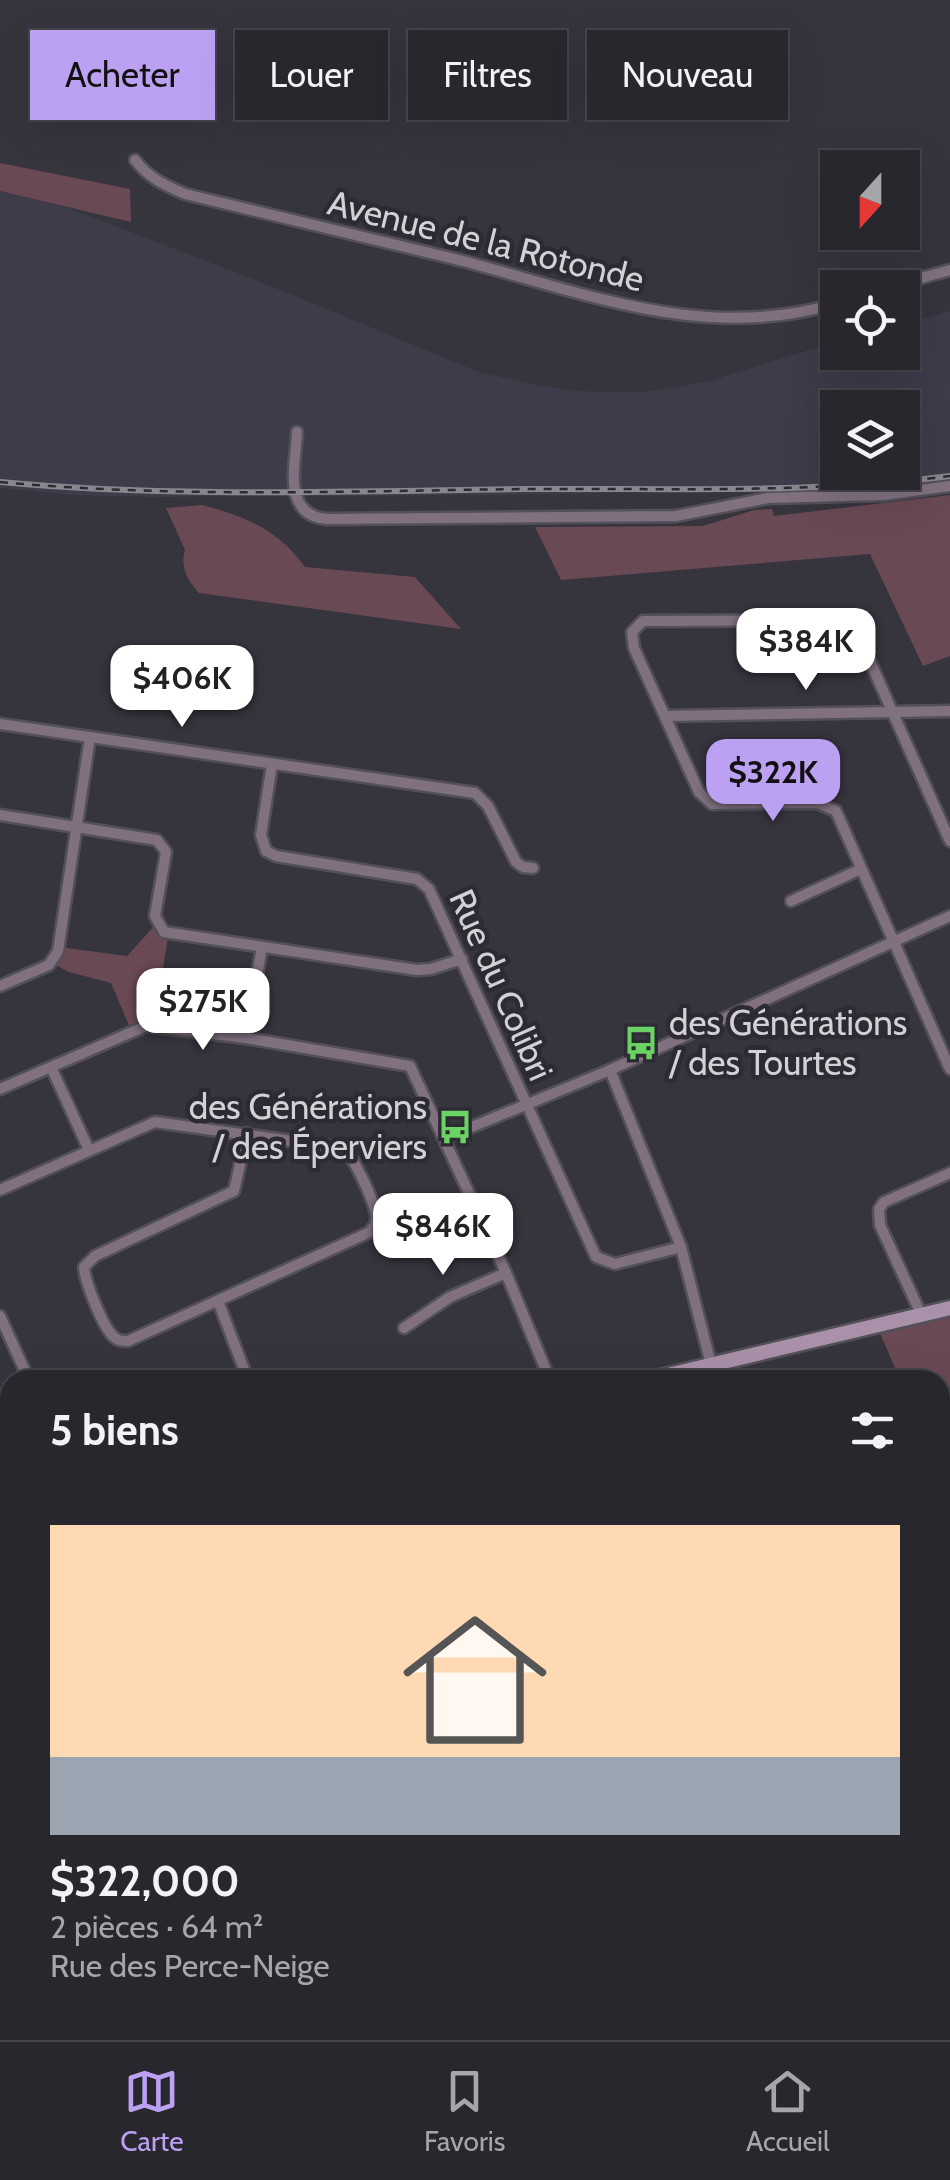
<!DOCTYPE html>
<html lang="fr">
<head>
<meta charset="utf-8">
<style>
	body { margin:0; font-family:Cabin,sans-serif; background:#34333a; color:#f1f3f6; height:100vh; display:flex; flex-direction:column; font-size:38px; white-space:nowrap }
	* { box-sizing:border-box; margin:0 }
	p { font-size:32px; color:#a5a5aa }
	.icon { flex:none; width:55px; height:55px; fill:none; stroke:currentColor; stroke-width:2; stroke-linecap:round; stroke-linejoin:round }
	.map { position:relative; flex:1; overflow:hidden }
	.drawer { position:absolute; left:0px; top:1370px; width:950px; height:670px; display:flex; flex-direction:column; background:#28272e; border-radius:30px 30px 0 0; box-shadow:0 10px 40px #0002,0 0 0 2px #44444a }
	.drawer>* { flex:none }
	.banner { position:absolute; left:30px; top:30px; width:890px; height:90px; display:flex; gap:20px }
	.needle { width:65px; rotate:201deg }
	.tools { position:absolute; left:820px; top:150px; display:grid; gap:20px }
	.tools a { display:grid; place-items:center; width:100px; height:100px; border-radius:0px; background:#28272e; box-shadow:0 10px 40px #0002,0 0 0 2px #44444a; font-size:50px }
	.price { position:absolute; translate:-50% -85px; padding:0 22px; border-radius:20px; background:#fff; color:#222; font-size:32px; line-height:65px; filter:drop-shadow(0 2px 5px #0008) }
	.price::after { content:''; position:absolute; left:50%; top:60px; width:30px; height:22px; margin-left:-15px; background:inherit; clip-path:polygon(0 0,100% 0,50% 100%) }
	.price.on { background:#bca0f2; color:#111 }
	ul { padding:0; list-style:none }
	li { display:grid; align-content:center; gap:20px; height:530px; padding:0 50px }
	li span { display:grid; place-items:center; height:310px; border-radius:0px; color:#555 }
	li>.icon { margin-inline-start:auto }
	span .icon { width:180px; height:180px; fill:#fffc; stroke-width:1 }
	li b { font-size:42px }
	h2 { display:flex; justify-content:space-between; align-items:center; height:120px; padding:0 50px; font-size:42px }
	.pill { padding:0 35px; border-radius:0px; background:#28272e; box-shadow:0 10px 40px #0002,0 0 0 2px #44444a; font-size:35px; line-height:90px }
	.pill.on { background:#bca0f2; color:#111 }
	.menu { display:flex; justify-content:space-around; align-items:center; height:140px; border-top:2px solid #44444a; background:#28272e; font-size:28px; color:#a5a5aa }
	.menu a { display:grid; justify-items:center; gap:5px }
	.menu .on { color:#bca0f2 }
	.map>svg:first-child { display:block }
</style>
</head>
<body>
<div class="map">
<svg width="950" height="2040" viewBox="0 0 950 2040">
	<rect width="100%" height="100%" fill="#36343d"/>
	<path fill="#3e3b4a" fill-rule="evenodd" d="M0,191L69,208L276,288L479,372L541,386L579,391L643,392L677,387L713,380L837,341L838,352H902L903,325L950,311V480L878,488L501,495L149,497L71,495L0,488ZM838,408H902V472H838Z"/>
	<g fill="#694954">
		<polygon points="0,163 130,189 131,222 0,191"/>
		<polygon points="950,495 950,656 923,666 870,554 561,580 535,527 703,526 754,510 772,509 774,516"/>
		<path d="M202,505C245,516 279,530 305,567L415,577L461,629L199,593C187,580 180,567 185,550L166,508Z"/>
		<polygon points="157,923 169,932 153,1027 131,1030 111,983 69,972 52,963 59,947 127,956"/>
		<polygon points="950,1309 950,1500 940,1476 940,1380 900,1380 877,1326"/>
		<polygon points="10,1668 10,2030 256,2030 260,2040 0,2040 0,1677"/>
		<polygon points="563,2030 704,2030 698,2040 568,2040"/>
	</g>
	<g fill="none" stroke-linecap="round" stroke-linejoin="round">
		<g stroke="#525059" stroke-width="15">
			<g id="street">
				<path d="M135,160C149,178 164,185 185,194C274,215 363,236 451,258C582,291 702,344 838,303"/>
				<polyline points="885,288 950,270"/>
				<path d="M297,432C296,464 281,514 326,519L676,516L768,498L883,495L950,486"/>
				<polyline points="665,716 950,711"/>
				<polyline points="0,724 475,793 488,806 516,862 523,867 533,868"/>
				<polyline points="272,764 261,835 266,851 276,856 417,879 429,889 596,1257 615,1264 681,1247"/>
				<polyline points="0,815 157,840 166,852 155,916 164,932 417,970 431,969 462,959"/>
				<polyline points="950,841 856,630 848,620 643,621 632,632 634,648 699,792 712,804 817,803 836,811 950,1069"/>
				<polyline points="791,901 861,869"/>
				<polyline points="0,986 49,965 58,951 90,737"/>
				<polyline points="246,1038 262,947"/>
				<polyline points="51,1067 89,1150"/>
				<polyline points="610,1070 681,1247 715,1380"/>
				<polyline points="0,1089 146,1026 246,1038 410,1066 506,1273 550,1380"/>
				<polyline points="445,1138 610,1070 950,916"/>
				<path d="M0,1190L155,1122L343,1148C354,1157 375,1202 376,1217C376,1225 374,1225 370,1232L128,1341C120,1340 119,1342 113,1336C102,1325 85,1282 84,1267L95,1256L234,1191L247,1133"/>
				<polyline points="218,1301 248,1380"/>
				<polyline points="921,1314 880,1225 879,1209 884,1202 950,1173"/>
				<polyline points="0,1316 29,1380"/>
				<polyline points="404,1328 450,1297 506,1273"/>
			</g>
		</g>
		<g stroke="#525059" stroke-width="19">
			<g id="secondary">
				<polyline points="647,1380 950,1308"/>
				<polyline points="940,1617 950,1617"/>
				<polyline points="0,1655 10,1653"/>
			</g>
		</g>
		<use href="#street" stroke="#807080" stroke-width="10"/>
		<use href="#secondary" stroke="#aa91aa" stroke-width="14"/>
		<g stroke="#88868e" stroke-width="6">
			<g id="rail">
				<path d="M0,482C174,498 350,491 525,489C666,488 809,494 950,476"/>
				<polyline points="940,1922 950,1913"/>
				<polyline points="810,2040 821,2030"/>
			</g>
		</g>
		<use href="#rail" stroke="#2c2a33" stroke-width="2.5" stroke-dasharray="8" stroke-linecap="butt"/>
	</g>
	<defs>
		<g id="bus-bare" transform="scale(2.7)"><path d="M-5-6H5V4H4V6H2V4H-2V6H-4V4H-5ZM-3.5-4V0h7V-4ZM-3.5 1.2v1.5H-2V1.2ZM2 1.2v1.5H3.5V1.2Z" fill="#6bd363" stroke="#2c2a33" stroke-width="2.5" paint-order="stroke"/></g>
	</defs>
	<g fill-rule="evenodd">
		<use href="#bus-bare" x="641" y="1043"/>
		<use href="#bus-bare" x="455" y="1127"/>
	</g>
	<g text-anchor="middle" stroke-width="9" stroke-linejoin="round" paint-order="stroke">
		<g font-size="35" fill="#d3d1d7" stroke="#2c2a33">
			<text transform="translate(486 241) rotate(14)" y="12">Avenue de la Rotonde</text>
			<text transform="translate(501 985) rotate(66)" y="12">Rue du Colibri</text>
		</g>
		<g font-size="35" fill="#d3d1d7" stroke="#2c2a33" text-anchor="start">
			<text x="669" y="1035">des Générations<tspan x="669" dy="40">/ des Tourtes</tspan></text>
			<text x="427" y="1119" text-anchor="end">des Générations<tspan x="427" dy="40">/ des Éperviers</tspan></text>
		</g>
	</g>
</svg>
<div class="tools">
<a><svg class="needle" viewBox="-14 -14 28 28"><path d="M0-13l5 13h-10z" fill="#e53935"/><path d="M0 13l5-13h-10z" fill="#a5a5aa"/></svg></a>
<a><svg class="icon" aria-label="locate" viewBox="0 0 24 24"><circle cx="12" cy="12" r="6"/><path d="M12 2v4M12 18v4M2 12h4M18 12h4"/></svg></a>
<a><svg class="icon" aria-label="layers" viewBox="0 0 24 24"><path d="M12 4l9 5-9 5-9-5zM3 14l9 5 9-5"/></svg></a>
</div>
<b class="price" style="left:806px;top:693px">$384K</b>
<b class="price" style="left:182px;top:730px">$406K</b>
<b class="price on" style="left:773px;top:824px">$322K</b>
<b class="price" style="left:203px;top:1053px">$275K</b>
<b class="price" style="left:443px;top:1278px">$846K</b>
<div class="banner">
<a class="pill on">Acheter</a>
<a class="pill">Louer</a>
<a class="pill">Filtres</a>
<a class="pill">Nouveau</a>
</div>
<section class="drawer">
<h2>5 biens<svg class="icon" aria-label="filters" viewBox="0 0 24 24"><path d="M4 7h16M4 17h16"/><circle cx="9" cy="7" r="2"/><circle cx="15" cy="17" r="2"/></svg></h2>
<ul>
<li><span style="background:linear-gradient(#ffd9b3 75%,#9aa5b1 0)"><svg class="icon" aria-label="home" viewBox="0 0 24 24"><path d="M3 11l9-7 9 7M6 9v11h12V9"/></svg></span><div><b>$322,000</b><p>2 pièces · 64 m²</p><p>Rue des Perce-Neige</p></div></li>
</ul>
</section>
</div>
<nav class="menu">
<a class="on"><svg class="icon" aria-label="map" viewBox="0 0 24 24"><path d="M3 6l6-2 6 2 6-2v14l-6 2-6-2-6 2zM9 4v14M15 6v14"/></svg>Carte</a>
<a><svg class="icon" aria-label="saved" viewBox="0 0 24 24"><path d="M7 4h10v16l-5-4-5 4z"/></svg>Favoris</a>
<a><svg class="icon" aria-label="home" viewBox="0 0 24 24"><path d="M3 11l9-7 9 7M6 9v11h12V9"/></svg>Accueil</a>
</nav>
</body>
</html>
